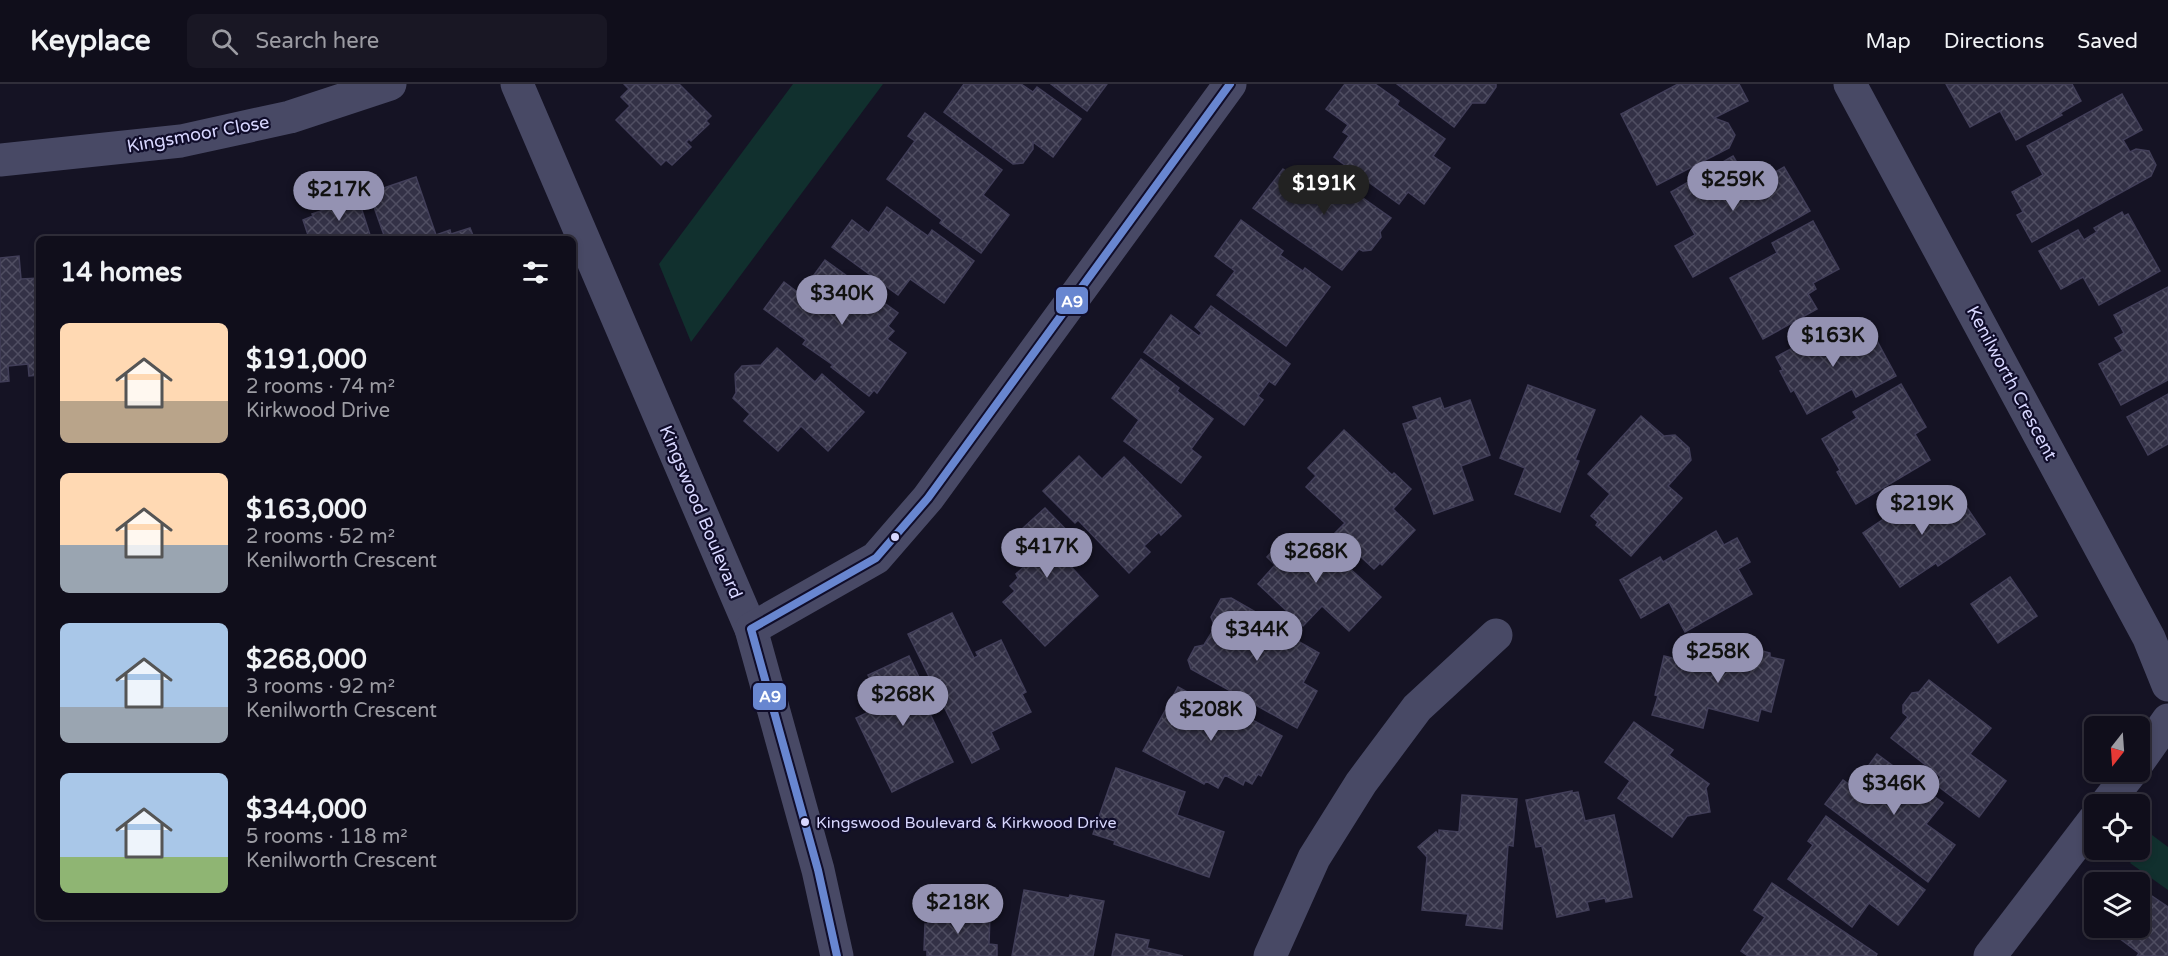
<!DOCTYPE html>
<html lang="en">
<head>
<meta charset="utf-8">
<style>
	body { margin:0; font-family:"Varela Round",sans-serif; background:#191724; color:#f1f3f6; height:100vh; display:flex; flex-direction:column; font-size:22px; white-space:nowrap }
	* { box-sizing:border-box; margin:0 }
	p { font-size:20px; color:#9c9ca3 }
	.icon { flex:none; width:33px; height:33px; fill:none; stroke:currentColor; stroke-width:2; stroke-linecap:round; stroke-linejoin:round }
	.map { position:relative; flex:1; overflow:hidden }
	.sheet { position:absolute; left:36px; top:152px; width:540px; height:684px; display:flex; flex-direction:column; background:#100e1b; border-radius:9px; box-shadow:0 3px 9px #0003,0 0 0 2px #302e3a }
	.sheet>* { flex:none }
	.needle { width:39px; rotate:197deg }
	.buttons { position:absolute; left:2084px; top:632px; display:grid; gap:12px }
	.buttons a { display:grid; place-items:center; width:66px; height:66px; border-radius:9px; background:#100e1b; box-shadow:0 3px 9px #0003,0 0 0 2px #302e3a; font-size:30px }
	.price { position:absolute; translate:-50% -51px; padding:0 14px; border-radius:21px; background:#9492b2; color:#111; font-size:20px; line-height:39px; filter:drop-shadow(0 2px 3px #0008) }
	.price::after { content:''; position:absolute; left:50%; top:36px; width:18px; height:14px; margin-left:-9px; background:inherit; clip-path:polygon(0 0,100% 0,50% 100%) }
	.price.active { background:#222; color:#fff }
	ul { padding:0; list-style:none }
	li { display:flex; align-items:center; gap:18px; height:150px; padding:0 24px }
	li span { display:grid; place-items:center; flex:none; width:168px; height:120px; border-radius:9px; color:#555 }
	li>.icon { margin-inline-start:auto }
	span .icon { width:72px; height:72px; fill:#fffc; stroke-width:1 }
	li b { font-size:26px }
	h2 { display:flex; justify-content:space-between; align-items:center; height:72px; padding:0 24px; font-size:26px }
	header { display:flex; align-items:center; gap:36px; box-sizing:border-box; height:84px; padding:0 30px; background:#100e1b; border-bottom:2px solid #302e3a }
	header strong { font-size:28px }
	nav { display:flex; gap:33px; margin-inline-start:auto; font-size:21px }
	.search { width:420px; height:54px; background:#191724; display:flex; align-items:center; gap:15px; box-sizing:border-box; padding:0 21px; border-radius:9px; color:#9c9ca3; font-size:22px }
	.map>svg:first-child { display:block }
</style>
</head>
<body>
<header>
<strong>Keyplace</strong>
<div class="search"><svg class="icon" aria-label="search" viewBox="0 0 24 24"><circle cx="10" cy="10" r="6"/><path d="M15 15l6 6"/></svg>Search here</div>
<nav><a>Map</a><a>Directions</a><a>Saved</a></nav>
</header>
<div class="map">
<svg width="2168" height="872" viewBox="0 0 2168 872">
	<defs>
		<pattern id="building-cross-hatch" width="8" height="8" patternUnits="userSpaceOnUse" patternTransform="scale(1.5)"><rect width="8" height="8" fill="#333146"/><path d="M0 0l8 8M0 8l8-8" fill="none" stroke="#504e62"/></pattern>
	</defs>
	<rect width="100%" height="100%" fill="#151324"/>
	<g fill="#11302e">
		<polygon points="793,0 883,0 691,258 659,180"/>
		<polygon points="2152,751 2168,763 2168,806 2130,779"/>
	</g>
	<g fill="url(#building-cross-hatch)" stroke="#413e58" stroke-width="1.5">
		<polygon points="624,0 679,0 711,32 706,37 709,40 691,57 689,55 686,58 691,63 672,81 666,76 661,81 616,36 630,22 621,13 629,5"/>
		<polygon points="964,0 1021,0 1033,8 1037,3 1081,35 1053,73 1033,58 1033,65 1023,79 1013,80 944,28"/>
		<polygon points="1051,0 1107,0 1087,27"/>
		<polygon points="1345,0 1375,0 1399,17 1397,21 1445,55 1433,72 1450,84 1424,120 1408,108 1399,120 1334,73 1349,52 1343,48 1348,41 1326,25"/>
		<polygon points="1397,0 1496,0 1496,3 1485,19 1472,19 1454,43"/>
		<polygon points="1678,0 1739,0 1748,17 1714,34 1728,39 1735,51 1729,64 1657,101 1621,30"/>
		<polygon points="1946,0 2072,0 2081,17 2060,29 2062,31 2016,56 2000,27 1970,43"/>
		<polygon points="2122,10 2142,46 2123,56 2130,68 2136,65 2149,67 2156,81 2151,92 2032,158 2017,131 2023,128 2012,108 2043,91 2027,62"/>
		<polygon points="925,29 1002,86 983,111 1009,131 981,169 940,139 942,136 887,95 915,57 908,52"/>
		<polygon points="1733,72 1749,99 1746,101 1748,104 1784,83 1810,127 1693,193 1675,162 1695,151 1671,108"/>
		<polygon points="1283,85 1311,105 1321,91 1329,90 1391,134 1380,148 1381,153 1371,166 1363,167 1359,165 1342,186 1253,124"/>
		<polygon points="416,93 436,151 450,146 451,150 470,144 474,154 385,154 369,109"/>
		<polygon points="358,114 371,154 309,154 303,136 313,132 312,130"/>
		<polygon points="887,123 928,152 932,146 974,177 944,219 910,195 898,211 832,163 852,136 869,149"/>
		<polygon points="2122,128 2124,132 2128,130 2160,187 2099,221 2083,193 2061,205 2039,167 2078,146 2084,156 2097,148 2094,144"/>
		<polygon points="1241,136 1283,167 1280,171 1303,187 1305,184 1330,203 1286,262 1217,211 1235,187 1215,172"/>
		<polygon points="1813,137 1839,185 1813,199 1816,205 1808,210 1817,225 1763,255 1730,194 1777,169 1772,159"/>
		<polygon points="19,172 21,195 39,194 39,291 29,292 28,280 8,282 9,297 0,298 0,174"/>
		<polygon points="825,176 898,229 888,242 894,247 887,255 906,269 877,309 874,306 869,312 831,283 833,281 803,260 806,256 764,225 784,198 800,210"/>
		<polygon points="2168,203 2168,296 2121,321 2099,280 2123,267 2115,254 2124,249 2114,231"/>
		<polygon points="1211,222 1290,280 1275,301 1269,297 1258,312 1263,316 1244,341 1144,268 1171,231 1199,252 1202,249 1195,243"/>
		<polygon points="1833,242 1841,245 1853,267 1876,255 1896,292 1856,313 1852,305 1807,330 1794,306 1791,308 1780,287 1783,286 1776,273"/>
		<polygon points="777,264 815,298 822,290 864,328 828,367 801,342 778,367 744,337 750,330 733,314 736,309 735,290 742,282 761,281"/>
		<polygon points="1141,275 1179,304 1177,307 1213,335 1191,365 1201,373 1181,399 1124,357 1139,336 1112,314"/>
		<polygon points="1901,300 1926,343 1915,350 1930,376 1856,420 1837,388 1840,386 1822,355 1857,334 1853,328"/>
		<polygon points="1528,301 1595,326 1575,376 1579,377 1560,428 1515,410 1525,384 1500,374"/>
		<polygon points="2168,310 2168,360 2148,371 2127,333"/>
		<polygon points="1440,314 1444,325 1470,316 1490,371 1461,382 1473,416 1434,430 1403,340 1418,335 1413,323"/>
		<polygon points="1641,332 1664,352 1675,351 1689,364 1691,376 1668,402 1682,414 1631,472 1596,441 1598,438 1591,432 1610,410 1588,390"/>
		<polygon points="1344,346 1392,391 1394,389 1411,405 1393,425 1415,446 1382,481 1380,479 1374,485 1335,449 1345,439 1306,403 1316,392 1308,384"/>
		<polygon points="1079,372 1102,395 1124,373 1181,432 1161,451 1159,448 1144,462 1150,468 1129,489 1078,436 1075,439 1043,407"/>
		<polygon points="1931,403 1947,425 1961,415 1985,450 1938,482 1936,479 1900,503 1863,449"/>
		<polygon points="1045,424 1080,460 1064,475 1098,512 1045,562 1003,518 1015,507 1010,502 1018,494 1016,490 1030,477 1010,456"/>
		<polygon points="1716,447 1724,461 1737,454 1750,478 1738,485 1752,510 1685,548 1669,518 1641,534 1620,496 1660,473 1663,478"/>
		<polygon points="1306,450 1342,484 1345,480 1381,513 1349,547 1322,522 1303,542 1258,500 1275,481 1267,473 1284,454 1294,463"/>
		<polygon points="2010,493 2037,532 1998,559 1971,520"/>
		<polygon points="1231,514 1289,547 1287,551 1319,569 1303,599 1317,607 1297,644 1191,585 1188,576 1195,563 1204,561 1215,543 1211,533 1221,515"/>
		<polygon points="952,529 974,574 978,572 976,568 1001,556 1026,608 1022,610 1031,628 991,648 999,665 972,679 908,550"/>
		<polygon points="1717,552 1734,556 1732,564 1742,566 1744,562 1770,569 1770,573 1784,576 1771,628 1761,625 1758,637 1708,624 1703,644 1652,631 1658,612 1655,611 1664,572 1696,580 1701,561"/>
		<polygon points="909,572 927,610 922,613 953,678 892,708 856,634 883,621 868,591"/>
		<polygon points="1929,596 1991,644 1970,670 2006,697 1979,733 1935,700 1941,693 1891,654 1908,633 1903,629 1903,621 1912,609 1919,608"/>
		<polygon points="1178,603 1235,634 1238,628 1282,652 1261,692 1258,690 1252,700 1245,696 1243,701 1225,691 1218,704 1206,697 1204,700 1143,667"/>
		<polygon points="1634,638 1673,666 1669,671 1709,700 1706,704 1710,728 1687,732 1672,753 1618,714 1630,697 1605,678"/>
		<polygon points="1877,670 1943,719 1926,740 1955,761 1928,798 1825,720 1843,696 1853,703"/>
		<polygon points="1116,684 1185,708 1177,731 1224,748 1209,793 1114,760 1115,757 1093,750"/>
		<polygon points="1572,707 1572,709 1578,708 1585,737 1614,731 1632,813 1606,818 1605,814 1587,818 1589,826 1557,833 1542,762 1536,763 1526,716"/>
		<polygon points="1462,711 1517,715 1513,762 1508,761 1502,845 1466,841 1468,830 1422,826 1427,773 1418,763 1436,748 1439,753 1439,746 1459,748"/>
		<polygon points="1826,732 1925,806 1898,841 1869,819 1852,843 1788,795 1813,761 1808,757"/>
		<polygon points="1772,799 1877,870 1876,872 1748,872 1741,867 1765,833 1754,826"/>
		<polygon points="1024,806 1069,814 1070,811 1104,817 1093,872 1012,872"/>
		<polygon points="2146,808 2168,823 2168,872 2137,872 2139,869 2115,851 2121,843 2139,843 2139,818"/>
		<polygon points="929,828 990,831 989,860 997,861 997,872 927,872 927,866 924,866 925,840 928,840"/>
		<polygon points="1116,850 1149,856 1147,864 1183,872 1112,872"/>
	</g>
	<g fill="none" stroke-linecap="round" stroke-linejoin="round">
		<g stroke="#484965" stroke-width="33">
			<polyline points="517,0 751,545 818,786 837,872"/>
			<polyline points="1850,0 2149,554 2168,601"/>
			<polyline points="0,76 181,57 290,33 390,0"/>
			<polyline points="751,545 876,474 928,414 1230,0"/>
			<polyline points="2139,677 2168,636"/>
			<polyline points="2106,720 2132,687"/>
			<polyline points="1270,872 1314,774 1361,699 1417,624 1496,551"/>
			<polyline points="1990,872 2094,736"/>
		</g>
		<g stroke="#100d2a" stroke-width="12">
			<polyline id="bus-1" points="837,872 818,786 751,545 876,474 928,414 1230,0"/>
		</g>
		<use href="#bus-1" stroke="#6886d0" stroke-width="8"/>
	</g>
	<g fill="#d8d7ff" stroke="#100d2a" stroke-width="2">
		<circle cx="895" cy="453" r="5"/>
		<circle cx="805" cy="738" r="5"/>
	</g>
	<g text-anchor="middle" stroke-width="4.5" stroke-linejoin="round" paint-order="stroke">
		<g font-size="16" fill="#d8d7ff" stroke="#100d2a" text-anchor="start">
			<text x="816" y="744">Kingswood Boulevard &amp; Kirkwood Drive</text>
		</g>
		<g font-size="18" fill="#d8d7ff" stroke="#100d2a">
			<text transform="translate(198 50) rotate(-10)" y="6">Kingsmoor Close</text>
			<text transform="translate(2012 299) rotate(62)" y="6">Kenilworth Crescent</text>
			<text transform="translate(701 428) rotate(67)" y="6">Kingswood Boulevard</text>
		</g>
	</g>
	<g stroke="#100d2a" stroke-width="2">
		<rect x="1055" y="202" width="34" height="29" rx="6" fill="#6886d0"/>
		<rect x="752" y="598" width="35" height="29" rx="6" fill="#6886d0"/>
	</g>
	<g font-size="16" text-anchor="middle" font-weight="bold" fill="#fff">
		<text x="1072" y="223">A9</text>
		<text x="770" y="618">A9</text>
	</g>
</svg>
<div class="buttons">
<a><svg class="needle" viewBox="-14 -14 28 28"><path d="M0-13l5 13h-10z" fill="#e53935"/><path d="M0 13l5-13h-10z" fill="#9c9ca3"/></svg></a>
<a><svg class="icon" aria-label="locate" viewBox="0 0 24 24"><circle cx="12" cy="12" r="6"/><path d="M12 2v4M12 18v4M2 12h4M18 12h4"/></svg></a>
<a><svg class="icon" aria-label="layers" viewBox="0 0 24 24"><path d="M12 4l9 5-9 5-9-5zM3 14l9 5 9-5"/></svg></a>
</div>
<b class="price" style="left:1733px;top:128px">$259K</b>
<b class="price active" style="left:1324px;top:132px">$191K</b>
<b class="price" style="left:339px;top:138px">$217K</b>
<b class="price" style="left:842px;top:242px">$340K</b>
<b class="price" style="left:1833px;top:284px">$163K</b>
<b class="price" style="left:1922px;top:452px">$219K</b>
<b class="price" style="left:1047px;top:495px">$417K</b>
<b class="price" style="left:1316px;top:500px">$268K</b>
<b class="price" style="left:1257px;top:578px">$344K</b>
<b class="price" style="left:1718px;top:600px">$258K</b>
<b class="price" style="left:903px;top:643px">$268K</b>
<b class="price" style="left:1211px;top:658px">$208K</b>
<b class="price" style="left:1894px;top:732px">$346K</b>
<b class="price" style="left:958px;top:851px">$218K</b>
<section class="sheet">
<h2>14 homes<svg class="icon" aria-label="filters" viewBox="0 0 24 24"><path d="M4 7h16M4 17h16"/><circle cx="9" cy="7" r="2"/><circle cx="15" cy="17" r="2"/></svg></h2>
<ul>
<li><span style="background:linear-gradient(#ffd9b3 65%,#b9a48a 0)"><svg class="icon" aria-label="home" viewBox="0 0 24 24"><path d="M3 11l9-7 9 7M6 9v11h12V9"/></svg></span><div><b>$191,000</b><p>2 rooms · 74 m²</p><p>Kirkwood Drive</p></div></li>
<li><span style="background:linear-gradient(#ffd9b3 60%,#9aa5b1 0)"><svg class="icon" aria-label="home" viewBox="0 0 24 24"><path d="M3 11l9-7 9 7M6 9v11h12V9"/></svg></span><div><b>$163,000</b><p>2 rooms · 52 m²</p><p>Kenilworth Crescent</p></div></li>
<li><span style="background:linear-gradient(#a9c7e8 70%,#9aa5b1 0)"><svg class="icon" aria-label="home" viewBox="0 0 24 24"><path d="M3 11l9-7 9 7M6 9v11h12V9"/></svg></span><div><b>$268,000</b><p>3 rooms · 92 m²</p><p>Kenilworth Crescent</p></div></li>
<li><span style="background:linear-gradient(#a9c7e8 70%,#8fb573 0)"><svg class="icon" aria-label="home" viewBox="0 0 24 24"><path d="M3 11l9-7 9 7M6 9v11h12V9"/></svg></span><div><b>$344,000</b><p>5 rooms · 118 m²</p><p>Kenilworth Crescent</p></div></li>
</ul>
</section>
</div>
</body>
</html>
